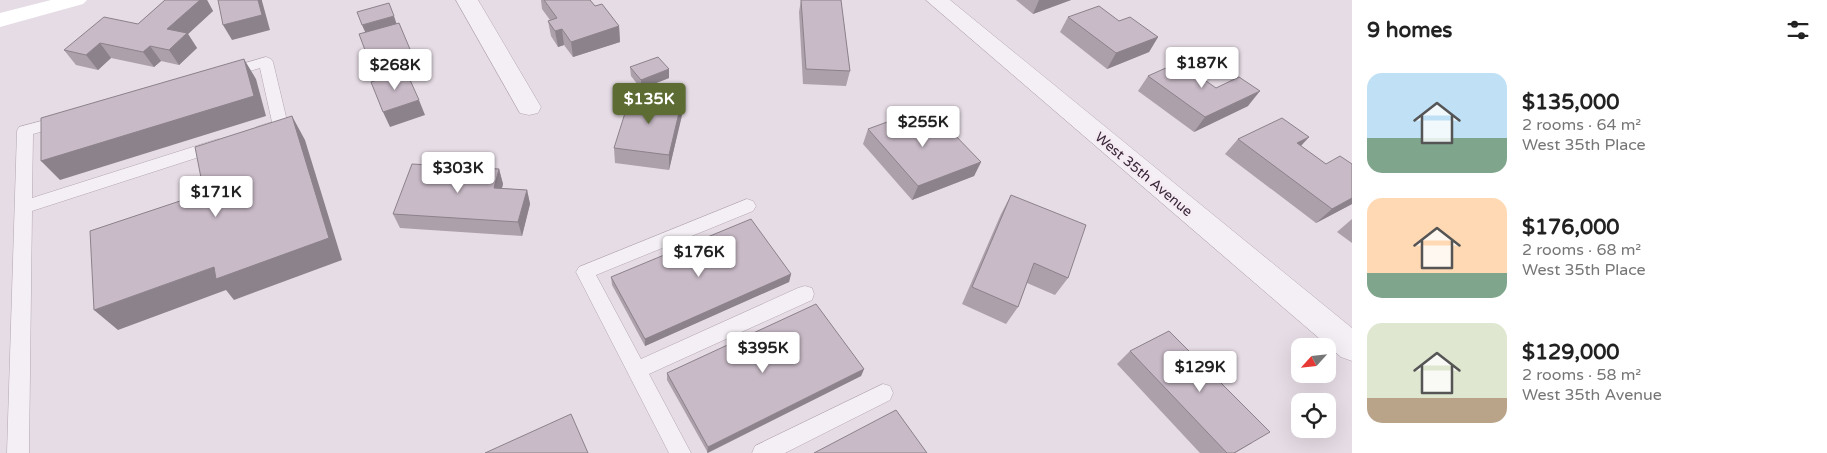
<!DOCTYPE html>
<html lang="en">
<head>
<meta charset="utf-8">
<style>
	body { margin:0; font-family:"Varela Round",sans-serif; background:#f6f6f6; color:#222; height:100vh; display:flex; flex-direction:column; font-size:19px; white-space:nowrap }
	* { box-sizing:border-box; margin:0 }
	p { font-size:16px; color:#767676 }
	.icon { flex:none; width:28px; height:28px; fill:none; stroke:currentColor; stroke-width:2; stroke-linecap:round; stroke-linejoin:round }
	.map { position:relative; flex:1; overflow:hidden }
	.details { display:flex; flex-direction:column; background:#fff; width:475px }
	.details>* { flex:none }
	.needle { width:32px; rotate:243deg }
	.tools { position:absolute; left:1291px; top:338px; display:grid; gap:10px }
	.tools a { display:grid; place-items:center; width:45px; height:45px; border-radius:10px; background:#fff; box-shadow:0 5px 20px #0002; font-size:25px }
	.price { position:absolute; translate:-50% -42px; padding:0 11px; border-radius:5px; background:#fff; color:#222; font-size:16px; line-height:32px; filter:drop-shadow(0 1px 2px #0008) }
	.price::after { content:''; position:absolute; left:50%; top:30px; width:15px; height:11px; margin-left:-8px; background:inherit; clip-path:polygon(0 0,100% 0,50% 100%) }
	.price.current { background:#5c6c32; color:#fff }
	ul { padding:0; list-style:none }
	li { display:flex; align-items:center; gap:15px; height:125px; padding:0 15px }
	li span { display:grid; place-items:center; flex:none; width:140px; height:100px; border-radius:15px; color:#555 }
	li>.icon { margin-inline-start:auto }
	span .icon { width:60px; height:60px; fill:#fffc; stroke-width:1 }
	li b { font-size:21px }
	h2 { display:flex; justify-content:space-between; align-items:center; height:60px; padding:0 15px; font-size:21px }
	main { display:flex; flex:1; min-height:0 }
	.map>svg:first-child { display:block }
</style>
</head>
<body>
<main>
<div class="map">
<svg width="1352" height="453" viewBox="0 0 1352 453">
	<rect width="100%" height="100%" fill="#e6dce5"/>
	<g fill="none" stroke-linecap="round" stroke-linejoin="round">
		<g stroke="#b3a6b2" stroke-width="1">
			<g id="lane">
				<polygon points="266,57 271,59 273,62 288,125 286,129 262,137 256,135 254,131 256,127 272,122 260,68 226,78 221,76 219,73 221,70"/>
				<polygon points="64,115 70,116 72,120 70,124 33,134 32,198 218,139 224,141 226,145 224,149 32,211 29,453 7,453 17,131 19,127"/>
				<polygon points="747,199 753,201 756,206 753,211 596,275 641,359 798,288 805,286 812,288 814,294 812,300 649,374 691,453 669,453 576,272 579,267"/>
				<polygon points="883,384 890,386 893,393 890,400 785,453 752,453 755,446"/>
			</g>
		</g>
		<g stroke="#b3a6b2" stroke-width="1">
			<g id="street">
				<polygon points="456,0 478,0 541,107 538,113 529,115 520,113"/>
				<polygon points="926,0 950,0 1352,328 1352,361 1341,357"/>
			</g>
		</g>
		<use href="#lane" fill="#f4eff4" fill-rule="evenodd"/>
		<use href="#street" fill="#f4eff4" fill-rule="evenodd"/>
		<polygon fill="#fff" fill-rule="evenodd" points="51,0 87,0 83,4 0,27 0,13"/>
	</g>
	<g fill="#aca0ab">
		<polygon points="165,0 207,0 213,11 188,34 197,48 179,65 161,61 154,67 111,58 98,70 76,65 64,50 138,24"/>
		<polygon points="541,0 590,0 595,6 619,26 620,42 573,57 564,45 558,47 551,36 548,21 550,20 542,9"/>
		<polygon points="801,0 841,0 850,71 846,86 803,84 799,12"/>
		<polygon points="1016,0 1071,0 1033,14"/>
		<polygon points="1068,17 1119,21 1158,37 1149,52 1107,69 1060,32"/>
		<polygon points="630,67 669,78 641,89 631,76"/>
		<polygon points="1148,76 1216,88 1248,106 1194,132 1138,91"/>
		<polygon points="682,115 669,170 615,163 614,148"/>
		<polygon points="868,129 941,131 981,162 974,176 912,200 863,144"/>
		<polygon points="1309,137 1301,146 1326,164 1352,164 1352,204 1316,223 1225,154 1238,139"/>
		<polygon points="499,169 503,184 502,188 527,190 530,204 522,236 400,228 393,214"/>
		<polygon points="1011,195 1068,278 1055,295 1027,283 1018,307 1006,324 962,304 1001,214"/>
		<polygon points="1352,219 1352,243 1337,232"/>
		<polygon points="791,274 789,282 645,346 612,285 611,277"/>
		<polygon points="1130,351 1252,443 1235,453 1200,453 1117,364"/>
		<polygon points="864,369 861,376 708,453 667,380 667,373"/>
	</g>
	<g fill="#8c828b">
		<polygon points="200,0 207,0 213,11 188,34 197,48 179,65 169,50 167,29"/>
		<polygon points="258,0 262,0 262,1 270,30 232,40 223,25"/>
		<polygon points="1039,0 1071,0 1033,14"/>
		<polygon points="394,16 397,25 366,34 362,25"/>
		<polygon points="619,26 620,42 573,57 571,42"/>
		<polygon points="562,29 564,45 558,47 555,31"/>
		<polygon points="1158,37 1149,52 1107,69 1116,53"/>
		<polygon points="100,43 111,58 98,70 86,55"/>
		<polygon points="150,46 161,61 154,67 143,52"/>
		<polygon points="412,54 418,70 377,82 371,66"/>
		<polygon points="244,59 256,79 266,116 60,180 41,161"/>
		<polygon points="669,69 669,78 641,89 641,80"/>
		<polygon points="1260,91 1248,106 1194,132 1205,117"/>
		<polygon points="419,100 425,115 390,127 383,112"/>
		<polygon points="682,100 682,115 669,170 669,155"/>
		<polygon points="292,116 305,140 342,260 234,300 226,290 118,330 94,310 214,267"/>
		<polygon points="1309,137 1295,152 1297,143"/>
		<polygon points="981,162 974,176 912,200 918,186"/>
		<polygon points="499,169 503,184 498,202 494,188"/>
		<polygon points="527,190 530,204 522,236 518,222"/>
		<polygon points="1352,198 1352,204 1316,223 1332,209"/>
		<polygon points="791,274 789,282 645,346 645,339"/>
		<polygon points="864,369 861,376 707,453 708,447"/>
	</g>
	<g fill="#c8bac7" stroke="#8c828b">
		<polygon points="165,0 200,0 167,29 187,33 169,50 150,46 143,52 100,43 86,55 64,50 104,17 138,24"/>
		<polygon points="218,0 258,0 262,15 223,25"/>
		<polygon points="544,0 590,0 595,6 602,4 619,26 571,42 562,29 555,31 548,21 557,18"/>
		<polygon points="801,0 841,0 850,71 806,69"/>
		<polygon points="389,3 394,16 362,25 357,12"/>
		<polygon points="1099,6 1119,21 1130,17 1158,37 1116,53 1068,17"/>
		<polygon points="399,23 412,54 371,66 359,34"/>
		<polygon points="658,57 669,69 641,80 630,67"/>
		<polygon points="244,59 254,96 41,161 41,118"/>
		<polygon points="1179,62 1216,88 1239,77 1260,91 1205,117 1148,76"/>
		<polygon points="406,71 419,100 383,112 371,82"/>
		<polygon points="631,94 682,100 669,155 614,148"/>
		<polygon points="920,110 941,131 949,129 981,162 918,186 868,129"/>
		<polygon points="292,116 329,238 216,279 214,267 94,310 90,231 204,193 195,147"/>
		<polygon points="1282,118 1309,137 1297,143 1326,164 1340,156 1352,164 1352,198 1332,209 1238,139"/>
		<polygon points="412,164 499,169 494,188 527,190 518,222 393,214"/>
		<polygon points="1011,195 1086,225 1068,278 1034,263 1018,307 972,287"/>
		<polygon points="751,219 791,274 645,339 611,277"/>
		<polygon points="816,304 864,369 708,447 667,373"/>
		<polygon points="1169,331 1270,432 1234,453 1227,453 1130,351"/>
		<polygon points="896,410 927,453 814,453"/>
		<polygon points="571,414 588,453 485,453"/>
	</g>
	<g text-anchor="middle" stroke-width="5" stroke-linejoin="round" paint-order="stroke">
		<g font-size="14" fill="#3b273a" stroke="#f4ebf3">
			<text transform="translate(1144 174) rotate(40)" y="5">West 35th Avenue</text>
		</g>
	</g>
</svg>
<div class="tools">
<a><svg class="needle" viewBox="-14 -14 28 28"><path d="M0-13l5 13h-10z" fill="#e53935"/><path d="M0 13l5-13h-10z" fill="#767676"/></svg></a>
<a><svg class="icon" aria-label="locate" viewBox="0 0 24 24"><circle cx="12" cy="12" r="6"/><path d="M12 2v4M12 18v4M2 12h4M18 12h4"/></svg></a>
</div>
<b class="price" style="left:1202px;top:89px">$187K</b>
<b class="price" style="left:395px;top:91px">$268K</b>
<b class="price current" style="left:649px;top:125px">$135K</b>
<b class="price" style="left:923px;top:148px">$255K</b>
<b class="price" style="left:458px;top:194px">$303K</b>
<b class="price" style="left:216px;top:218px">$171K</b>
<b class="price" style="left:699px;top:278px">$176K</b>
<b class="price" style="left:763px;top:374px">$395K</b>
<b class="price" style="left:1200px;top:393px">$129K</b>
</div>
<section class="details">
<h2>9 homes<svg class="icon" aria-label="filters" viewBox="0 0 24 24"><path d="M4 7h16M4 17h16"/><circle cx="9" cy="7" r="2"/><circle cx="15" cy="17" r="2"/></svg></h2>
<ul>
<li><span style="background:linear-gradient(#bfe0f5 65%,#7fa58c 0)"><svg class="icon" aria-label="home" viewBox="0 0 24 24"><path d="M3 11l9-7 9 7M6 9v11h12V9"/></svg></span><div><b>$135,000</b><p>2 rooms · 64 m²</p><p>West 35th Place</p></div></li>
<li><span style="background:linear-gradient(#ffd9b3 75%,#7fa58c 0)"><svg class="icon" aria-label="home" viewBox="0 0 24 24"><path d="M3 11l9-7 9 7M6 9v11h12V9"/></svg></span><div><b>$176,000</b><p>2 rooms · 68 m²</p><p>West 35th Place</p></div></li>
<li><span style="background:linear-gradient(#dfe7d0 75%,#b9a48a 0)"><svg class="icon" aria-label="home" viewBox="0 0 24 24"><path d="M3 11l9-7 9 7M6 9v11h12V9"/></svg></span><div><b>$129,000</b><p>2 rooms · 58 m²</p><p>West 35th Avenue</p></div></li>
</ul>
</section>
</main>
</body>
</html>
